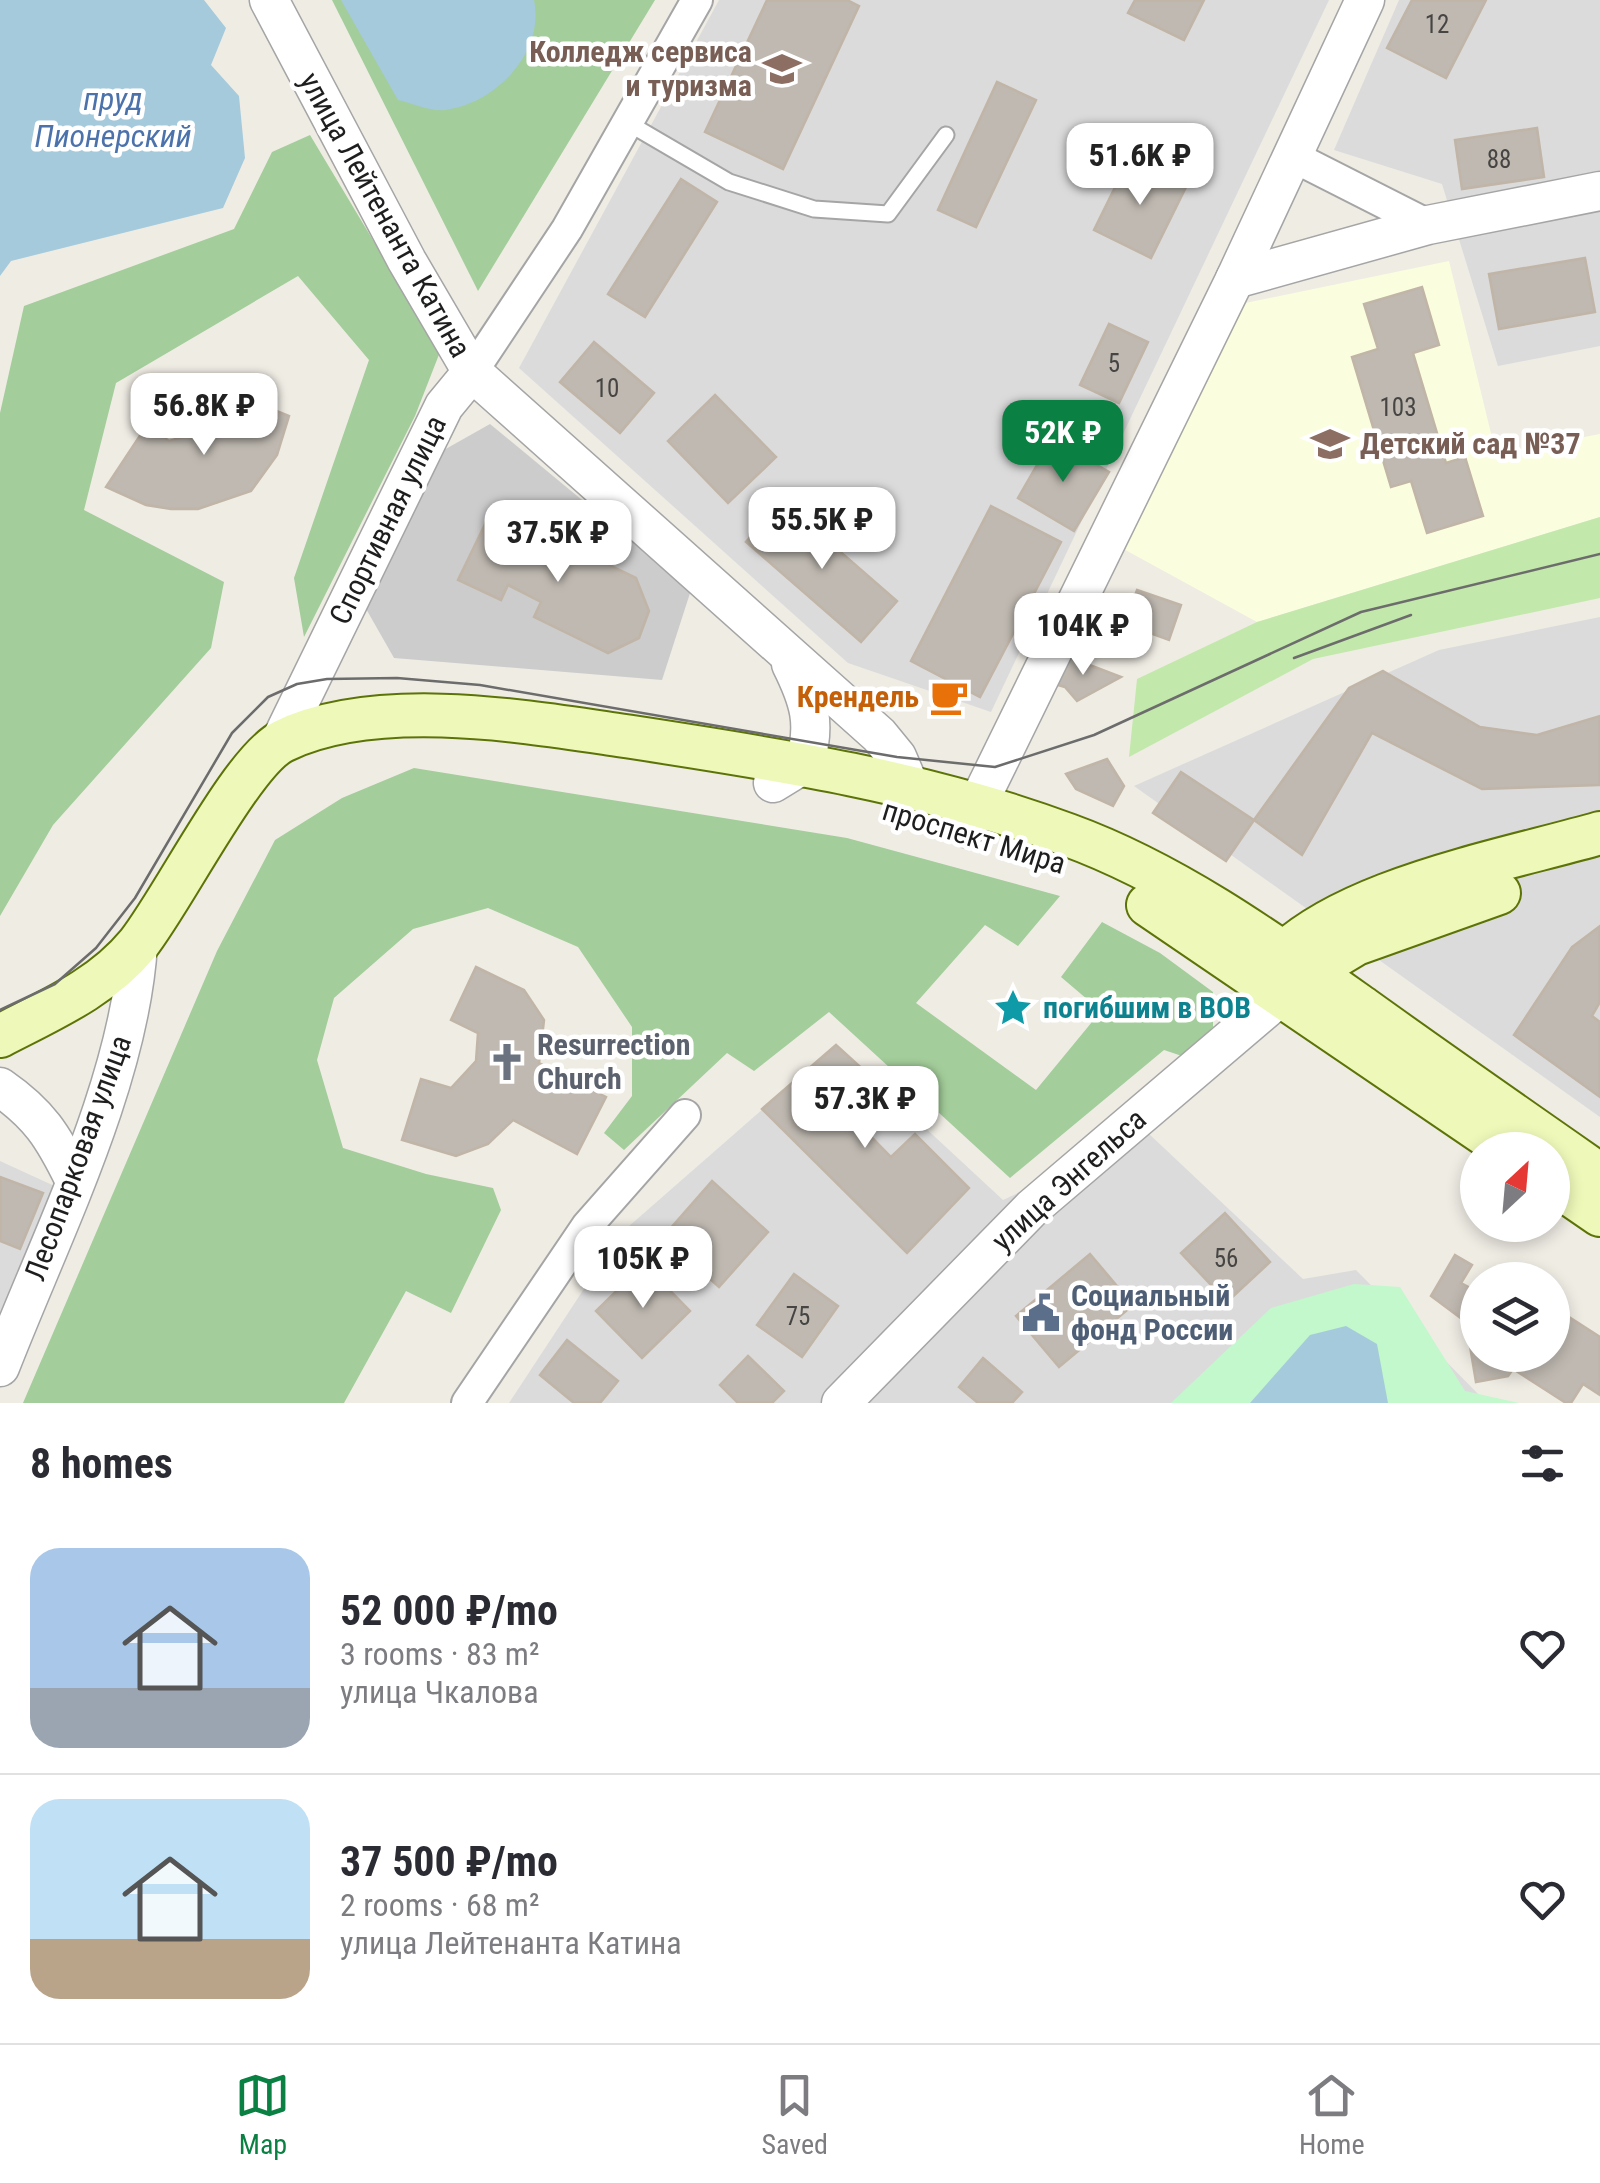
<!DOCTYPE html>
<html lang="en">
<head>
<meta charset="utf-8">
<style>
	body { margin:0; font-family:"Roboto Condensed",sans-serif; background:#f7f7f7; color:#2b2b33; height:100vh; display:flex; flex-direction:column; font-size:38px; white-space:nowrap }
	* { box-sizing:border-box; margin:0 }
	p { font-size:32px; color:#7c7c81 }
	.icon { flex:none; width:55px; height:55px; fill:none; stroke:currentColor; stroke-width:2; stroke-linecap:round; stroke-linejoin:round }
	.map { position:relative; height:1403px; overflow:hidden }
	.side { display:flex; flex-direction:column; background:#fff; flex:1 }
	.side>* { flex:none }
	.needle { width:65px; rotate:26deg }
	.controls { position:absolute; left:1460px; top:1132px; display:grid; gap:20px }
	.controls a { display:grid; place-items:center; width:110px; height:110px; border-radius:50%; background:#fff; box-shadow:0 5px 15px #0003; font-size:50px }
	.price { position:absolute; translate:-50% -85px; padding:0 22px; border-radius:20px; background:#fff; color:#222; font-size:32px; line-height:65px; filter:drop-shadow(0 2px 5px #0008) }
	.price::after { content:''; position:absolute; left:50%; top:60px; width:30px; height:22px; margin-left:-15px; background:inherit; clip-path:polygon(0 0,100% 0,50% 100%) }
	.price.current { background:#0b8043; color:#fff }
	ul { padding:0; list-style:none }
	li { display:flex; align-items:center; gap:30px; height:250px; padding:0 30px }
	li+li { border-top:2px solid #e1e1e2 }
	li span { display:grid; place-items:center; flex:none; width:280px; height:200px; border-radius:30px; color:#555 }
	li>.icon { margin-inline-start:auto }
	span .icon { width:120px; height:120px; fill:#fffc; stroke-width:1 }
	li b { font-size:42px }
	h2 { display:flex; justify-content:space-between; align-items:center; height:120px; padding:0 30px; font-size:42px }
	.dock { display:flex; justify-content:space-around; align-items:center; height:140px; border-top:2px solid #e1e1e2; background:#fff; font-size:28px; color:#7c7c81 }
	.dock a { display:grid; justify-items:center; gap:5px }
	.dock .current { color:#0b8043 }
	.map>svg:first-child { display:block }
</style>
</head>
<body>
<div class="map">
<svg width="1600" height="1403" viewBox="0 0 1600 1403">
	<rect width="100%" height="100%" fill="#efece4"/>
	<g fill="#dcdbdb">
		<polygon points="719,0 1329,0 991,712 848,663 519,368"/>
		<polygon points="1399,0 1600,0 1600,346 1498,366 1442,184 1334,150"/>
		<polygon points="1600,617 1600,1117 1134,786 1439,650"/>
		<polygon points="836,1045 1003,1200 1147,1132 1303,1279 1356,1270 1487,1403 509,1403 620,1234"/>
		<polygon points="0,1161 61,1189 0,1337"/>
	</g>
	<polygon fill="#fbfede" points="1449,261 1496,454 1600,434 1600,517 1257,622 1120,547 1231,306"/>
	<polygon fill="#ccc" points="490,424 691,590 662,680 394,658 365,607 435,455"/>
	<polygon fill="#c3e8ab" points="1600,517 1600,598 1313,659 1129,757 1137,679 1257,622"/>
	<g fill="#a3cd9a">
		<polygon points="332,0 655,0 478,291"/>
		<polygon points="310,135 440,352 415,416 304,637 294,578 369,360 298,276 116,383 84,510 224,582 211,648 53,825 0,916 0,413 24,306 234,229 272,152"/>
		<polygon points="414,768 847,838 1060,896 1018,946 985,925 916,1003 1036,1090 1101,1011 1061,977 1102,922 1160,953 1213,992 1213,1027 1182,1056 1164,1050 1010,1178 829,1012 754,1071 727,1053 624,1150 604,1133 632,1096 632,1027 578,947 488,908 413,929 334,998 317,1060 343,1148 426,1174 493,1188 501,1210 451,1313 406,1291 344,1403 23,1403 217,951 275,840 342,798"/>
	</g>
	<polygon fill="#c2f8cc" points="1354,1284 1400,1287 1465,1391 1519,1403 1171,1403 1271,1308"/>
	<g fill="#a5cadc">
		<polygon points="0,0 204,0 226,28 211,65 239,96 245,158 223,208 11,261 0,276"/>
		<path d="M341,0H534C545,52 496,104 445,110C431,112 412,103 398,100Z"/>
		<polygon points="1346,1326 1377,1344 1388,1403 1250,1403 1310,1335"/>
	</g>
	<g fill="#bfb9b1" stroke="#c0b5a7" stroke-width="2.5">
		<polygon points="767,0 847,0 859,6 783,169 705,132"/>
		<polygon points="1135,0 1204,0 1184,40 1128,13"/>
		<polygon points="1412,0 1486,0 1446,78 1387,48"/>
		<polygon points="997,82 1036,100 976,227 938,210"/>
		<polygon points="1537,128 1544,177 1462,189 1455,140"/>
		<polygon points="1129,159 1186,187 1151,258 1094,230"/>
		<polygon points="681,179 717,202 645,317 608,294"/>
		<polygon points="1585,258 1595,312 1499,329 1489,274"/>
		<polygon points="1422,287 1439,345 1413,353 1446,463 1465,457 1483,516 1427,533 1411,481 1391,487 1352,357 1378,349 1364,304"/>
		<polygon points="1109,324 1148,342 1119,403 1080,385"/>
		<polygon points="594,342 654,393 620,433 560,382"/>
		<polygon points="225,390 289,416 277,455 251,491 198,509 171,509 146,505 106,487 147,425 169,441 200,432"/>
		<polygon points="715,395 776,457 728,503 668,441"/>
		<polygon points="1052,439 1109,472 1074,531 1018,498"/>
		<polygon points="782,501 897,601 861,642 746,542"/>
		<polygon points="991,506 1061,542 980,697 911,661"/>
		<polygon points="492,510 538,532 530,549 565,566 574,548 636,578 649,611 639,638 608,653 534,617 541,602 508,585 501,600 458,580"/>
		<polygon points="1137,590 1181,605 1169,640 1125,624"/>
		<polygon points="1066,656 1121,677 1077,701 1065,687 1054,684"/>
		<polygon points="1383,671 1480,727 1537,735 1600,716 1600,785 1482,789 1372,733 1302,855 1254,820 1349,688"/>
		<polygon points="1107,759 1124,786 1113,806 1076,789 1066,774"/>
		<polygon points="1181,772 1254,820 1226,861 1153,813"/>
		<polygon points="1600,926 1600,1002 1592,1016 1600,1022 1600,1097 1514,1035 1572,947"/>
		<polygon points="476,967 524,990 544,1020 539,1063 606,1097 577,1154 513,1120 488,1144 456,1156 402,1140 421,1079 451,1088 476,1061 478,1033 451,1020"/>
		<polygon points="836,1045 879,1084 849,1114 891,1157 915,1134 969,1188 907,1253 762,1109"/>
		<polygon points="0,1177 43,1193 20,1249 0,1241"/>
		<polygon points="712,1181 768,1232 719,1287 663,1237"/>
		<polygon points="1225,1213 1270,1262 1227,1302 1181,1253"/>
		<polygon points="1090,1254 1133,1305 1059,1367 1016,1316"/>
		<polygon points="1455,1255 1472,1265 1461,1283 1478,1292 1478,1355 1552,1355 1552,1306 1600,1337 1600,1395 1583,1384 1571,1403 1566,1403 1513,1369 1508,1376 1476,1382 1466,1322 1431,1296"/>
		<polygon points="644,1264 690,1311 642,1358 596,1311"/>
		<polygon points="794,1274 838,1306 802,1357 757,1325"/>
		<polygon points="567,1340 618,1381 600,1403 574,1403 540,1375"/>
		<polygon points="748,1356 784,1391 772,1403 738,1403 720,1385"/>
		<polygon points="983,1358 1022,1392 1012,1403 978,1403 959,1387"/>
	</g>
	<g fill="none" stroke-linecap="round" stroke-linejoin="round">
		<g stroke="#a5a5a5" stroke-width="19">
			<polyline id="service" points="628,123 729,182 814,209 888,214 946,135"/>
		</g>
		<g stroke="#a5a5a5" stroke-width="34">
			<g id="minor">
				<polyline points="1292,156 1428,225"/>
				<polyline points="472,372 567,229 697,0"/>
				<polyline points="467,1403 587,1226 685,1115"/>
			</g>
		</g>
		<g stroke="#a5a5a5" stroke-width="41">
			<g id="tertiary">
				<polyline points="269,0 407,261 472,372 879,735 897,757 909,785"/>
				<polyline points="1235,279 1428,225 1600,191"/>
				<polyline points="280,742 444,406 472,372"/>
				<path d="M773,783L804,764C817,725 809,700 791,664"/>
				<polyline points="966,828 1235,279 1365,0"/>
				<path d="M0,1087C39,1114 53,1136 74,1179"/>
				<path d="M0,1367C50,1238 130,1082 138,944"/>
				<polyline points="841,1403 1032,1208 1302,978"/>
			</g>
		</g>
		<g stroke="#5c7307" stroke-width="46">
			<g id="secondary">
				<polyline points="1148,905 1508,1150"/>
				<path d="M1268,970C1330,891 1504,861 1600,833"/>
				<polyline points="1311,971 1356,944 1499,893"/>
				<path d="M0,1036C50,1010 102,988 138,944C173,900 242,761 283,741C371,698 512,719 605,733C762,757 918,779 1068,835C1175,874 1272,944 1364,1009C1442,1065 1521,1120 1600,1175"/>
				<polyline points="1552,1182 1600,1215"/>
			</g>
		</g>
		<use href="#service" stroke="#fff" stroke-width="15"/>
		<use href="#minor" stroke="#fff" stroke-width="30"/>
		<use href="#tertiary" stroke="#fff" stroke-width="38"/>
		<use href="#secondary" stroke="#eef8b9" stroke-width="42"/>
		<g stroke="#6c6c6c" stroke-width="2.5">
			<polyline points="1294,658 1411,615"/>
			<polyline points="0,1010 55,984 96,948 135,898 232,733 268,697 297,684 327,679 397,678 480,685 897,757 995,767 1094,735 1361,612 1600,554"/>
		</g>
	</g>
	<defs>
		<g id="university-bare" transform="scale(3)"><path d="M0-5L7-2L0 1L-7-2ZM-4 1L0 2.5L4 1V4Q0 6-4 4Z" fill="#8d6e63" stroke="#fff" stroke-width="2.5" paint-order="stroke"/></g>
		<g id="school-bare" transform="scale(3)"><path d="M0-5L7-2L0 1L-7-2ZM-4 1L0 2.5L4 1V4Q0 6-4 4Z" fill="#8d6e63" stroke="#fff" stroke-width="2.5" paint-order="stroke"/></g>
		<g id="cafe-bare" transform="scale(3)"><path d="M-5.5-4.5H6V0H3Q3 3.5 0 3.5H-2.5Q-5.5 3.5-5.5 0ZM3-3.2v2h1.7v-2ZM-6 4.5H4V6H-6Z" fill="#e8710a" stroke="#fff" stroke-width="2.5" paint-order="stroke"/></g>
		<g id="sight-bare" transform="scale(3)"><path d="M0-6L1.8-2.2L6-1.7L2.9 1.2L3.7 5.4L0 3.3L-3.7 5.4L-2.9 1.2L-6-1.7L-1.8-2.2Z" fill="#0f9aa8" stroke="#fff" stroke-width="2.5" paint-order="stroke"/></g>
		<g id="church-bare" transform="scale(3)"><path d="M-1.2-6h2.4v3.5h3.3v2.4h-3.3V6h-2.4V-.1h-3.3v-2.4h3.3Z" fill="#6b7280" stroke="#fff" stroke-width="2.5" paint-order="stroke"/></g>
		<g id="civic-bare" transform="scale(3)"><path d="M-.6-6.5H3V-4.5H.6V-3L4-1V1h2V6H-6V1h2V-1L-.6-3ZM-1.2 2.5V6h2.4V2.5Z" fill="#5c6f8a" stroke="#fff" stroke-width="2.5" paint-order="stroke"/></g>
	</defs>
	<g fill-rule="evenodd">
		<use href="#university-bare" x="782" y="69"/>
		<use href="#school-bare" x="1330" y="444"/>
		<use href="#cafe-bare" x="949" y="697"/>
		<use href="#sight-bare" x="1013" y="1008"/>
		<use href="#church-bare" x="507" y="1062"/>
		<use href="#civic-bare" x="1041" y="1313"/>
	</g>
	<g text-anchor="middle" stroke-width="9" stroke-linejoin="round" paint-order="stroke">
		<g font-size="25" fill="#464543">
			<text x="1437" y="33">12</text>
			<text x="1499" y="168">88</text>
			<text x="1114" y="372">5</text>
			<text x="607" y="397">10</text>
			<text x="1398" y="416">103</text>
			<text x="1226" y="1267">56</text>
			<text x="798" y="1325">75</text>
		</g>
		<g font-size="30" font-weight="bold" fill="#785e54" stroke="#fff" text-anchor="end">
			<text x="752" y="62">Колледж сервиса<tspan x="752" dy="34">и туризма</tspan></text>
			<text x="1360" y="454" text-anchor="start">Детский сад №37</text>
		</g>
		<g font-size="30" fill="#1e1e1e" stroke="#fff">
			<text transform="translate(385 215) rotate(61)" y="10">улица Лейтенанта Катина</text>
			<text transform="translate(388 520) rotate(-64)" y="10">Спортивная улица</text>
			<text transform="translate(974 837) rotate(17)" y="10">проспект Мира</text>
			<text transform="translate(78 1158) rotate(-70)" y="10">Лесопарковая улица</text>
			<text transform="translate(1069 1180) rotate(-42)" y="10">улица Энгельса</text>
		</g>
		<g font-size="30" font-weight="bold" fill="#c56008" stroke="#fff" text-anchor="end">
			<text x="919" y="707">Крендель</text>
		</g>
		<g font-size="30" font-weight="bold" fill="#0d838f" stroke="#fff" text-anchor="start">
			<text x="1043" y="1018">погибшим в ВОВ</text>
		</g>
		<g font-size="30" font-weight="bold" fill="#5b616d" stroke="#fff" text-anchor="start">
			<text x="537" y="1055">Resurrection<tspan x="537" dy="34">Church</tspan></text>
		</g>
		<g font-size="30" font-weight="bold" fill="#4e5e75" stroke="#fff" text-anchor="start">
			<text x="1071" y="1306">Социальный<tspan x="1071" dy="34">фонд России</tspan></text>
		</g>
		<g font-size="32" font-style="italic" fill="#4c72ac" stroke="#fff">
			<text x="113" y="110">пруд<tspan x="113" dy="37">Пионерский</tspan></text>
		</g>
	</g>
</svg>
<div class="controls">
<a><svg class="needle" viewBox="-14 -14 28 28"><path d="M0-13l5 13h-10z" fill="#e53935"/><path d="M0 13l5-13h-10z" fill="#7c7c81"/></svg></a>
<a><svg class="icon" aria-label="layers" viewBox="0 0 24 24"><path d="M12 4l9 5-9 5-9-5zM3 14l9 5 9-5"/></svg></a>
</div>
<b class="price" style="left:1140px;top:208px">51.6K ₽</b>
<b class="price" style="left:204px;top:458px">56.8K ₽</b>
<b class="price current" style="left:1063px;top:485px">52K ₽</b>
<b class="price" style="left:822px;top:572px">55.5K ₽</b>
<b class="price" style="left:558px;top:585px">37.5K ₽</b>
<b class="price" style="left:1083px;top:678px">104K ₽</b>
<b class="price" style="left:865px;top:1151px">57.3K ₽</b>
<b class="price" style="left:643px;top:1311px">105K ₽</b>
</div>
<section class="side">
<h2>8 homes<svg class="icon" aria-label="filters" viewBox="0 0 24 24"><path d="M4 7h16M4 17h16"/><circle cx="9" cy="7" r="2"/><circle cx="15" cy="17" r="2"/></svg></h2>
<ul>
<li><span style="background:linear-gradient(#a9c7e8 70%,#9aa5b1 0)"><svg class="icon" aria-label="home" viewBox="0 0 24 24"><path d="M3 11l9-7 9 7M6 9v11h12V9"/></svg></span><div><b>52 000 ₽/mo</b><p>3 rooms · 83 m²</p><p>улица Чкалова</p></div><svg class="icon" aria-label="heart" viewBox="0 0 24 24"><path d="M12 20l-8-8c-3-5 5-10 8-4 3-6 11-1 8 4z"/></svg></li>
<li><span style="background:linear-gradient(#bfe0f5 70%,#b9a48a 0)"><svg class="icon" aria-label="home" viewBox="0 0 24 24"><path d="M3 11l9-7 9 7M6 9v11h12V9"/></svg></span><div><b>37 500 ₽/mo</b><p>2 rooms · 68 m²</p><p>улица Лейтенанта Катина</p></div><svg class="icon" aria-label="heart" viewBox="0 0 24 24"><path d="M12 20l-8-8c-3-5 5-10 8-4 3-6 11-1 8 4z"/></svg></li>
</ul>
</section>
<nav class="dock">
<a class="current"><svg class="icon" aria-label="map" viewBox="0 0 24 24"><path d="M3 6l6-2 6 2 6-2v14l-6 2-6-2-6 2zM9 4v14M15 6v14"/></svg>Map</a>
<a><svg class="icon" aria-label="saved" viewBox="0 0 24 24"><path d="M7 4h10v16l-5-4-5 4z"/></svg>Saved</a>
<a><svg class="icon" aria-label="home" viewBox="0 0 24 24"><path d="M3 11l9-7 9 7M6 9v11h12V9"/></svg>Home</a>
</nav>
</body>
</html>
